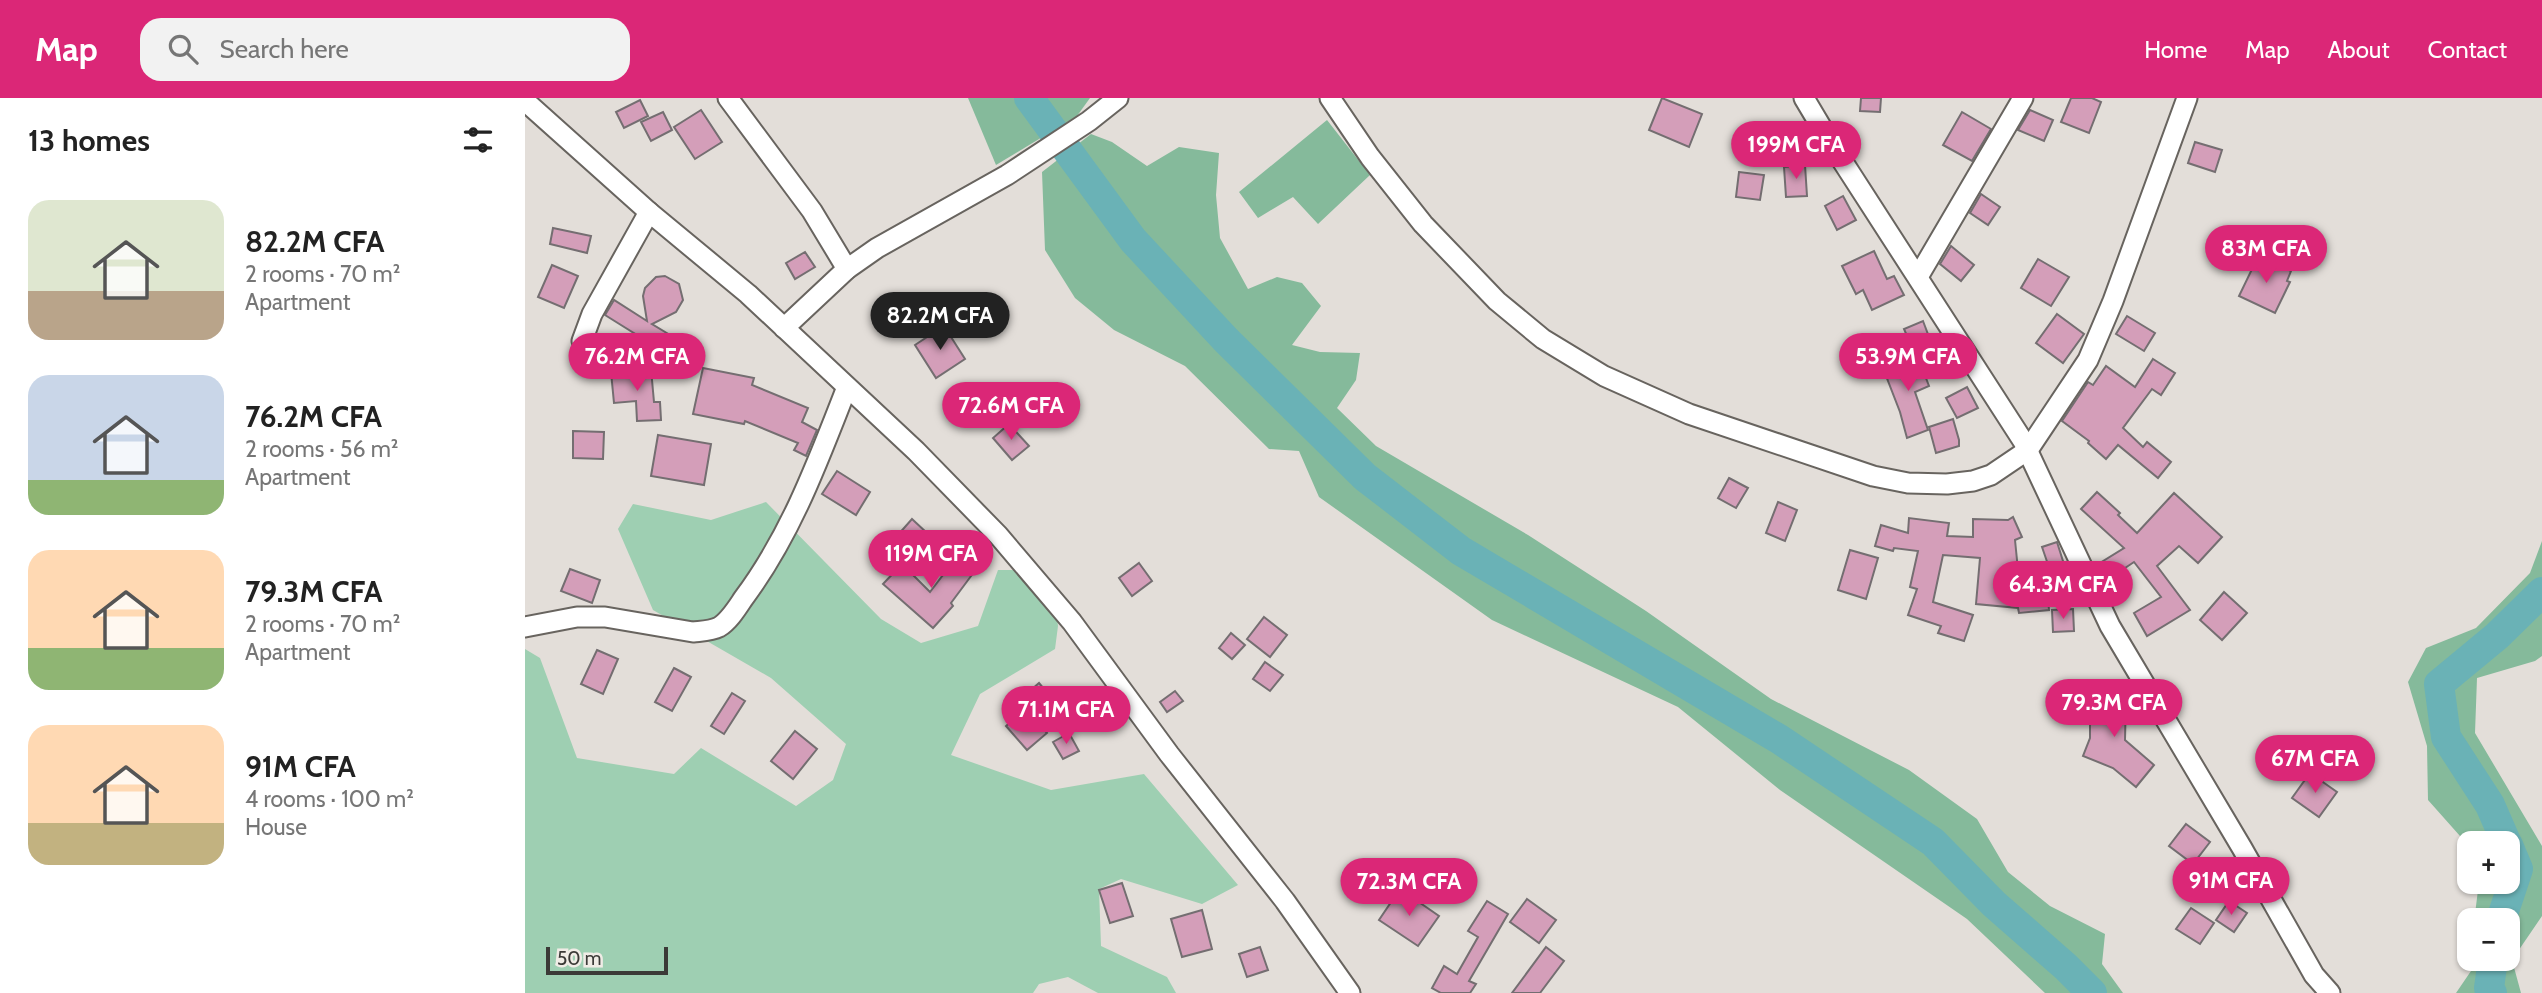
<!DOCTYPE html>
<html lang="en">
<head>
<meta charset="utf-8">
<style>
	body { margin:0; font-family:Cabin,sans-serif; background:#f2f2f2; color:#222; height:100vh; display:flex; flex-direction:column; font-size:26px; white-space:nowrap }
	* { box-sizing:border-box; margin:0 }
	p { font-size:23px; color:#767676 }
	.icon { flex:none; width:38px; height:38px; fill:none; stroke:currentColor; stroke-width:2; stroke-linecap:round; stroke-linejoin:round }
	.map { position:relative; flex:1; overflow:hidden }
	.side { display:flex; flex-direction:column; background:#fff; width:525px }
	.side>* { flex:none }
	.tools { position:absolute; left:1932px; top:733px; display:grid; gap:14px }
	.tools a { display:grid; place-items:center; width:63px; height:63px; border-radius:14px; background:#fff; box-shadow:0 2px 5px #0004; font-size:35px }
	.scale { position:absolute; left:21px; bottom:18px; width:122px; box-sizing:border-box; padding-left:7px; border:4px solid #3b3a37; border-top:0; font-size:19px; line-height:24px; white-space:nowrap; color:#3b3a37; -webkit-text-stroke:5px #f0ece6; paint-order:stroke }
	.price { position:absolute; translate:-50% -60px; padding:0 16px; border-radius:24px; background:#db2777; color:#fff; font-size:23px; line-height:46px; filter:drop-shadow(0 2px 4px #0008) }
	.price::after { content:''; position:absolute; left:50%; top:42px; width:21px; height:16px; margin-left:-10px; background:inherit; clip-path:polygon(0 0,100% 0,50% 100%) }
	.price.current { background:#222; color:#fff }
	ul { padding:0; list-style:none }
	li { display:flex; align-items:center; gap:21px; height:175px; padding:0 28px }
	li span { display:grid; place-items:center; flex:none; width:196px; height:140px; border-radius:21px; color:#555 }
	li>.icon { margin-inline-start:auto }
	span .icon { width:84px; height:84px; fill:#fffc; stroke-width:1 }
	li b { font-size:30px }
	h2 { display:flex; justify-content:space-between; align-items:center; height:84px; padding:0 28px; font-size:30px }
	header { display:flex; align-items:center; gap:42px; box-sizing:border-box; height:98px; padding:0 35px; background:#db2777; color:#fff }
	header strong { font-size:33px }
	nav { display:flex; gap:38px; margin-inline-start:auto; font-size:24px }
	.search { width:490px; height:63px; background:#f2f2f2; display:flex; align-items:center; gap:18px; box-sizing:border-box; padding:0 24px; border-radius:21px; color:#767676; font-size:26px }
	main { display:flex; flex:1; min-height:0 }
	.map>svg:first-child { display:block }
</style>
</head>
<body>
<header>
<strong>Map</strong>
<div class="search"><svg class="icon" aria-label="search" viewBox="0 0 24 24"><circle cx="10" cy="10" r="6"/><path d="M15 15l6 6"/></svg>Search here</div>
<nav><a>Home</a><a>Map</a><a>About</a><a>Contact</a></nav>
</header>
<main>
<section class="side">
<h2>13 homes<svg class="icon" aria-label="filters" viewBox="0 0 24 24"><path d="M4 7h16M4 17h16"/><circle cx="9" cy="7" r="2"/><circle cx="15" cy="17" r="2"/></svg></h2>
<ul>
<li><span style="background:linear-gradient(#dfe7d0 65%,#b9a48a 0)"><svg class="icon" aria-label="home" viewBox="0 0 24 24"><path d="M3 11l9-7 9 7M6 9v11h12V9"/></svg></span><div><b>82.2M CFA</b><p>2 rooms · 70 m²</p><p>Apartment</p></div></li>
<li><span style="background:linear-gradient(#c9d6e8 75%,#8fb573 0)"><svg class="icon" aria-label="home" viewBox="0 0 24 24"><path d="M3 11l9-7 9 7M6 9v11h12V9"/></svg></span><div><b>76.2M CFA</b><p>2 rooms · 56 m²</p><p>Apartment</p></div></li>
<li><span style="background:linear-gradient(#ffd9b3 70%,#8fb573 0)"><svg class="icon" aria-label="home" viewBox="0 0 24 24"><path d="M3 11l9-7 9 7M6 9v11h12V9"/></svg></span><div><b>79.3M CFA</b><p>2 rooms · 70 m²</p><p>Apartment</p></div></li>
<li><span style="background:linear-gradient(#ffd9b3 70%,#c2b280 0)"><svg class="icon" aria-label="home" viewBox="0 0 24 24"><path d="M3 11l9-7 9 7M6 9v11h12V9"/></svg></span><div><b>91M CFA</b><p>4 rooms · 100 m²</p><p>House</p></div></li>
</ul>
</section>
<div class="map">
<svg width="2017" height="895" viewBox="0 0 2017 895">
	<rect width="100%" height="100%" fill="#e3ded9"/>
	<polygon fill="#9ecfb2" points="241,404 356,521 396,545 453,528 473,472 489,472 503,479 531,511 533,528 530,551 455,596 426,657 526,692 619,676 713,787 677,806 596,781 574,791 576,848 642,879 651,895 573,895 543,879 514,886 508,895 0,895 0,551 15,560 52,660 149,676 176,650 271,708 308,682 321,646 246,580 128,512 93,431 108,406 186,422"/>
	<g fill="#85ba9b">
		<polygon points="443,0 565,0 552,18 471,67"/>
		<polygon points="802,22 845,77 793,126 768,99 733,120 714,94"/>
		<polygon points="566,36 587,44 622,68 654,49 694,55 691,97 695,140 723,191 752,179 777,185 796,208 767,247 795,254 835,255 831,282 812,310 851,348 1003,437 1121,513 1246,601 1384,672 1452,721 1483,774 1525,808 1580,836 1577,866 1598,895 1520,895 1442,821 1255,692 1153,609 967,522 794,399 774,353 744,351 660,268 589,232 550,200 520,152 517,74"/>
		<polygon points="2017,443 2017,558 2010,563 1952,580 1950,635 2017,748 2017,818 1987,862 1996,895 1931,895 1946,873 1933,847 1944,826 1944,861 1983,861 1983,822 1946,822 1950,816 1954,784 1983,784 1983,746 1943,747 1903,702 1902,648 1883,584 1901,550 1951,530 2005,475"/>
	</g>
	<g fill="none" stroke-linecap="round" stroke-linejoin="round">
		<g stroke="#6ab2b6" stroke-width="30">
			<polyline points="504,0 608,142 701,242 840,379 936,453 1254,641 1408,744 1469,806 1541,869 1567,895"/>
			<polyline points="1982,746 1965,707 1921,639 1914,586 1972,538 2017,494"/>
			<polyline points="1976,822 1993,771 1983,747"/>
			<polyline points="1967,895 1964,890 1968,861"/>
		</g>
	</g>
	<g fill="#d49eb9" stroke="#746e71" stroke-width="2">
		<polygon points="1137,0 1177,16 1164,49 1124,32"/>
		<polygon points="1336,0 1356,0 1355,14 1335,13"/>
		<polygon points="1546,0 1567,0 1576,4 1564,35 1536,24"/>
		<polygon points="115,2 123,18 99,30 91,14"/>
		<polygon points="176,12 197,44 170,61 149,29"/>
		<polygon points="1505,12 1528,22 1519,43 1493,32"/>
		<polygon points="138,14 147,32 126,43 116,24"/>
		<polygon points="1437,14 1466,31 1447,63 1418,47"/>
		<polygon points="1670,44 1697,52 1690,74 1663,65"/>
		<polygon points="1280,67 1282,98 1261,99 1259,69"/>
		<polygon points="1214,74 1239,77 1235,102 1211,99"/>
		<polygon points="1456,96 1475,109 1463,127 1445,115"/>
		<polygon points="1318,98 1331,122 1312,132 1300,108"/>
		<polygon points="28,130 66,138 62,155 25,146"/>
		<polygon points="1426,148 1449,167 1436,183 1415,166"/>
		<polygon points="1349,153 1362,181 1369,178 1379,197 1347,212 1338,192 1331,196 1317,168"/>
		<polygon points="280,154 290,169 270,181 261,165"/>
		<polygon points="1736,159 1766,173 1762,183 1765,184 1750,215 1714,198 1729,167 1732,169"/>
		<polygon points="1513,161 1544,179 1526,208 1496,190"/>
		<polygon points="27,167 53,178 39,210 13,199"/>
		<polygon points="140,178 154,186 158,202 151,214 127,226 150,240 141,255 80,217 89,202 122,223 118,198 120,190 131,179"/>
		<polygon points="1532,216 1559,236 1538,265 1511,245"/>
		<polygon points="1602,218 1630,235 1619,253 1591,236"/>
		<polygon points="1398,223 1407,247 1389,254 1379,231"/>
		<polygon points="419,228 440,261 411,280 390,247"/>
		<polygon points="1353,242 1356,260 1336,264 1332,246"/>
		<polygon points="1392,257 1404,288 1390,294 1403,332 1382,340 1375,314 1358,270"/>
		<polygon points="1628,261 1650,275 1636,297 1627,291 1598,330 1618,349 1622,344 1646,364 1633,380 1593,347 1581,361 1563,345 1564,343 1537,323 1563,284 1568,287 1581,268 1610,289"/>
		<polygon points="178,270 229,280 227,287 283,310 277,324 292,332 281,358 269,352 273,345 220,323 219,326 168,316"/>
		<polygon points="126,271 129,304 135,304 136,322 112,323 111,303 89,305 86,274"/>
		<polygon points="1442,289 1453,310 1432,320 1421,300"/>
		<polygon points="1428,321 1434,342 1434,348 1411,355 1404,329"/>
		<polygon points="484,326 504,348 487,362 468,340"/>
		<polygon points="48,333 79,334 78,361 48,360"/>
		<polygon points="133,337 186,346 179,387 126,378"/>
		<polygon points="312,373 345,394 331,417 297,396"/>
		<polygon points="1204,380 1223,390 1211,410 1193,400"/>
		<polygon points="1572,394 1595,415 1593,417 1612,435 1649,395 1697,439 1673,465 1654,448 1632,468 1665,512 1622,538 1609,515 1636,499 1609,464 1579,484 1570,468 1599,450 1556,411"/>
		<polygon points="1253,404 1272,412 1260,443 1241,435"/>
		<polygon points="1488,419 1497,439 1490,442 1494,482 1521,479 1524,512 1494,515 1493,510 1451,506 1455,460 1418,457 1408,504 1448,517 1439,543 1413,535 1416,528 1383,517 1392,491 1385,489 1393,453 1369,450 1368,453 1350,448 1356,427 1383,435 1384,420 1424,425 1422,438 1448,439 1448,421 1483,422"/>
		<polygon points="387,421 402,435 386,451 372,438"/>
		<polygon points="1532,444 1543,479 1529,484 1517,449"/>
		<polygon points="1325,452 1353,460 1341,501 1313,492"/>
		<polygon points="434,456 452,470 426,505 428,508 408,530 358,486 377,466 405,494"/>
		<polygon points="614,465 627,483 607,498 594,480"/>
		<polygon points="45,471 75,482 67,505 36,493"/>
		<polygon points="1699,494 1722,515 1697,542 1675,522"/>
		<polygon points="1548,511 1549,533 1528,534 1527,512"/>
		<polygon points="739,519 762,537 745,559 722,541"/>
		<polygon points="706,535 720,547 707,561 694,550"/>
		<polygon points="72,552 93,561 78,596 56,586"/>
		<polygon points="740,564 758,577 745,593 728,581"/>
		<polygon points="149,570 166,579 147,613 130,604"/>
		<polygon points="514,585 524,597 507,611 497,600"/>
		<polygon points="650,593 658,603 642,614 635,604"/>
		<polygon points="207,595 220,603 199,636 186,628"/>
		<polygon points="1565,597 1601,598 1600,642 1629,667 1611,689 1588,670 1558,658 1565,640"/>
		<polygon points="501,610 522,635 502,652 481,628"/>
		<polygon points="270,633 292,651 268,681 246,663"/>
		<polygon points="544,635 554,653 538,661 528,644"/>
		<polygon points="1785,675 1812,694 1794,719 1767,700"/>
		<polygon points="1661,726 1685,744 1668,766 1644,748"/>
		<polygon points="597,785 608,818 585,825 574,792"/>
		<polygon points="875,791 914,818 893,848 854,822"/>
		<polygon points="1002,801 1031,822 1014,845 985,824"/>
		<polygon points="962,803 983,816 944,883 951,886 945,895 916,895 907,890 919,868 932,876 953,839 943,833"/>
		<polygon points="1704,803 1722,815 1709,834 1691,822"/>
		<polygon points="1666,810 1689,825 1675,846 1651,831"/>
		<polygon points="677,812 687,851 657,859 646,821"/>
		<polygon points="735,849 743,872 722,879 714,856"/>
		<polygon points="1021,849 1039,863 1015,895 987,895"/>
	</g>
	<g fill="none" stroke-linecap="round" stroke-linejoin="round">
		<g stroke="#68645f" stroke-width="23">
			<g id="minor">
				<polyline points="203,0 287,113 322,171"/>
				<polyline points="805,0 845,59 898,126 972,203 1018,241 1079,278 1164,316 1348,378 1383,385 1422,386 1448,383 1466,377 1503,352 1563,262 1588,203 1662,0"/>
				<polyline points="1279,0 1307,47 1498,343 1585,528 1717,750 1789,877 1805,895"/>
				<polyline points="0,3 124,114 223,196 391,353 473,437 547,524 644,656 760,803 825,895"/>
				<polyline points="1393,179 1498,0"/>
				<polyline points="259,230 322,171 352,150 482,77 564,23 593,0"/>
				<polyline points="57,243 67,216 124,114"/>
				<path d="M0,529L52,519H80L168,534C176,533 186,533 194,529C204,523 212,510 218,501C266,437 293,363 322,289"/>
			</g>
		</g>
		<use href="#minor" stroke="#fff" stroke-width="19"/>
	</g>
</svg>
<div class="tools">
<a>+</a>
<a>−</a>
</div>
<div class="scale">50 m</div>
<b class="price" style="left:1271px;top:83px">199M CFA</b>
<b class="price" style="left:1741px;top:187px">83M CFA</b>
<b class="price current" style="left:415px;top:254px">82.2M CFA</b>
<b class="price" style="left:112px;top:295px">76.2M CFA</b>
<b class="price" style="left:1383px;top:295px">53.9M CFA</b>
<b class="price" style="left:486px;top:344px">72.6M CFA</b>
<b class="price" style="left:406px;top:492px">119M CFA</b>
<b class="price" style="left:1538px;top:523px">64.3M CFA</b>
<b class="price" style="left:1589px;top:641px">79.3M CFA</b>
<b class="price" style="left:541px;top:648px">71.1M CFA</b>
<b class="price" style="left:1790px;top:697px">67M CFA</b>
<b class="price" style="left:1706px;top:819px">91M CFA</b>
<b class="price" style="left:884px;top:820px">72.3M CFA</b>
</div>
</main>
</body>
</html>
